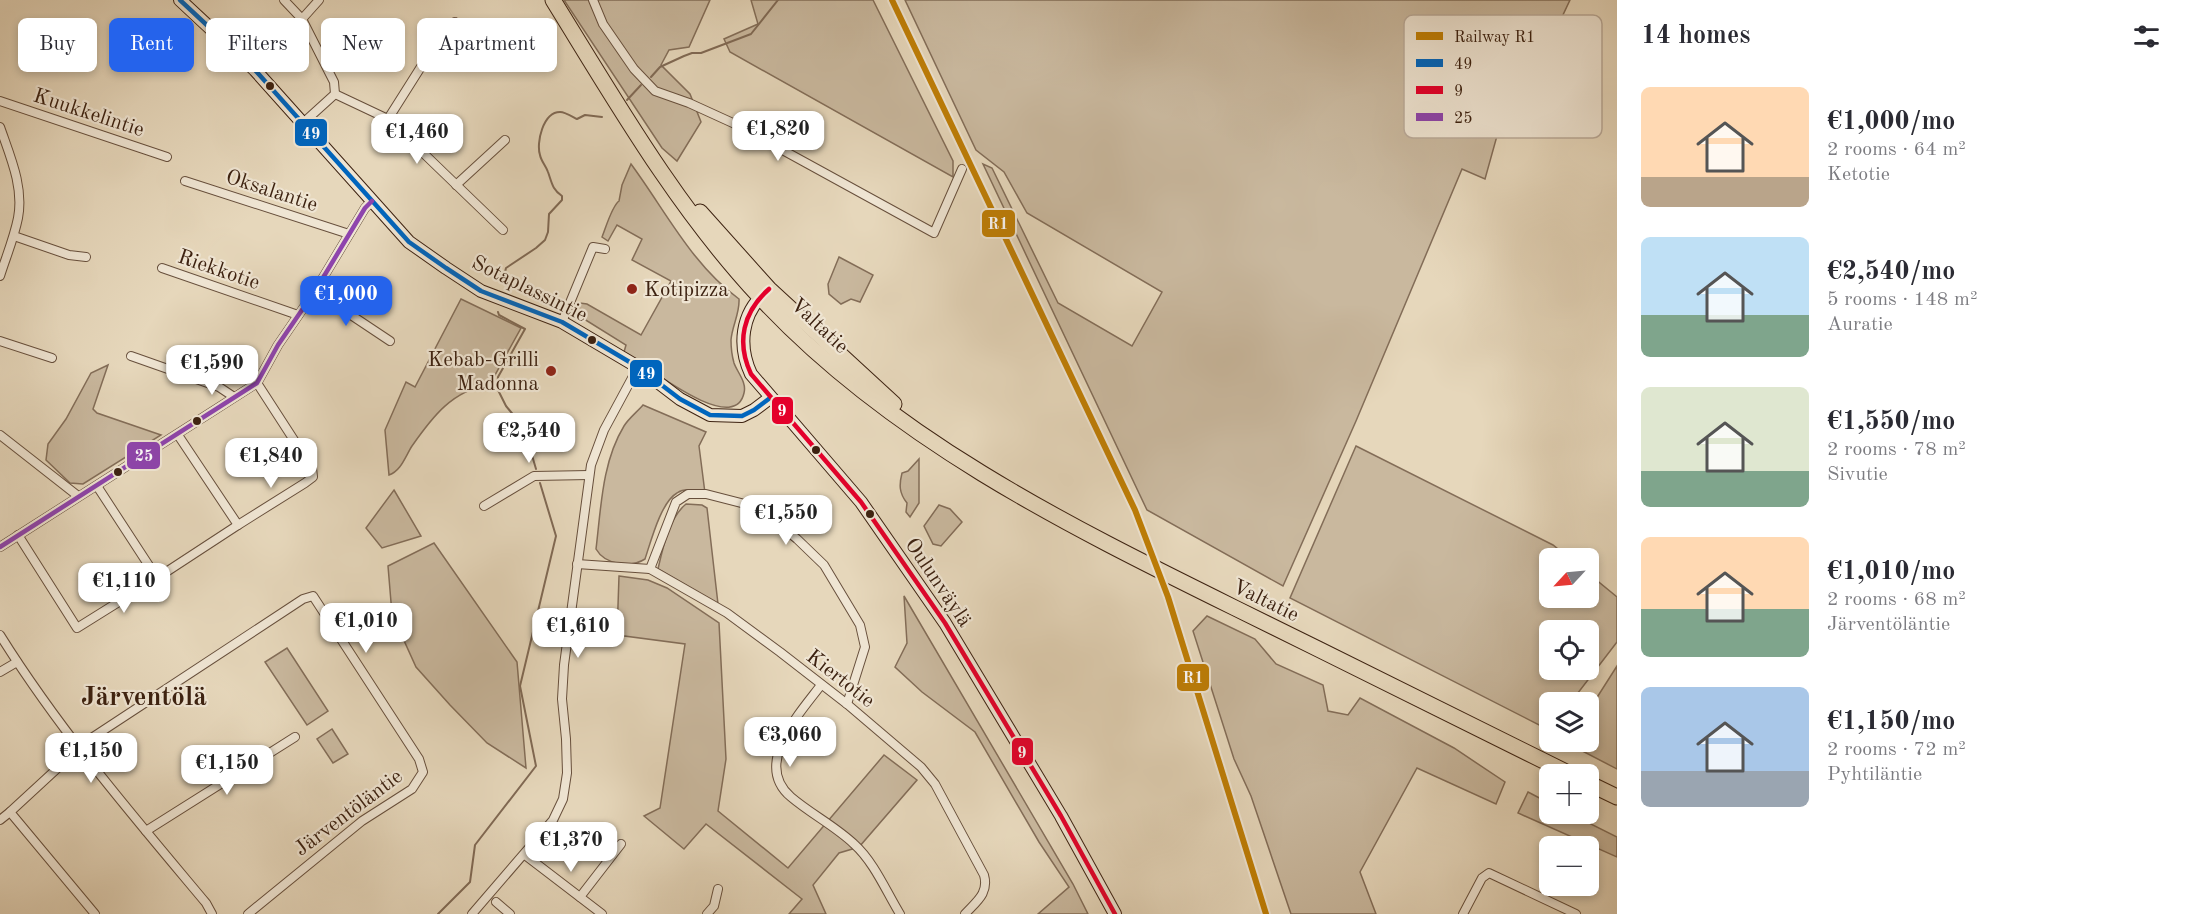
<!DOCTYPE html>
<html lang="en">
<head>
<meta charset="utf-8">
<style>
	body { margin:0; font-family:"Old Standard TT",serif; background:#f7f7f7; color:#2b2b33; height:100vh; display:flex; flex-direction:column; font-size:22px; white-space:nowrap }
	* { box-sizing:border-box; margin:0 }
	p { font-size:20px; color:#7c7c81 }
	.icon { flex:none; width:33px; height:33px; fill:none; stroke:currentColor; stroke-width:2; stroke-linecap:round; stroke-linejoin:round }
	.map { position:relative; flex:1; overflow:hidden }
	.side { display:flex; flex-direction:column; background:#fff; width:570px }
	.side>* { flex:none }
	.banner { position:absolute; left:18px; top:18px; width:570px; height:54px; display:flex; gap:12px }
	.needle { width:39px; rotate:244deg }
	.buttons { position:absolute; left:1539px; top:548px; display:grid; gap:12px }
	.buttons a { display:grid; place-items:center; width:60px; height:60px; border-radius:9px; background:#fff; box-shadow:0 3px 9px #0003; font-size:30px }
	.price { position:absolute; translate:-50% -51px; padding:0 14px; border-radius:12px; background:#fff; color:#222; font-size:20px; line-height:39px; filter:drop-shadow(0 2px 3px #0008) }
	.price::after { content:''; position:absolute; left:50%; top:36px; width:18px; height:14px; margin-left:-9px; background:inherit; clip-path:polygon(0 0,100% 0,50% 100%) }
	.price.current { background:#2563eb; color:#fff }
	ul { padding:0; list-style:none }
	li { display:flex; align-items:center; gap:18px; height:150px; padding:0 24px }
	li span { display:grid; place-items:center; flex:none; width:168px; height:120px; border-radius:9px; color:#555 }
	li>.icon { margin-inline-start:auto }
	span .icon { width:72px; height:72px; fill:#fffc; stroke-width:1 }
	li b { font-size:26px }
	h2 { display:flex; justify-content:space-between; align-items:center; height:72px; padding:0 24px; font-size:26px }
	.chip { padding:0 21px; border-radius:9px; background:#fff; box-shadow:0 3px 9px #0003; font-size:21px; line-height:54px }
	.chip.current { background:#2563eb; color:#fff }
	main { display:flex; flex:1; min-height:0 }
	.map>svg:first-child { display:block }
</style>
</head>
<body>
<main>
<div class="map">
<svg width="1617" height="914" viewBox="0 0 1617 914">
	<rect width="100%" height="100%" fill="#e6d7bb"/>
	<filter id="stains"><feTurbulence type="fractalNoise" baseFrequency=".00333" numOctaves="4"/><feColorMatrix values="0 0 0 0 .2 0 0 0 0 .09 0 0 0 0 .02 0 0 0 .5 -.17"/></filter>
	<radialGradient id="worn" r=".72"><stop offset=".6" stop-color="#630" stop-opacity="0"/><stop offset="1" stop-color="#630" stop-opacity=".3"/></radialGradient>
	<g fill="#c9b89e" stroke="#836d58" stroke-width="1.5" fill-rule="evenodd">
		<polygon points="564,0 710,0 689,47 669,50 661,65 690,94 701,122 677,161 662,148"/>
		<polygon points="751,0 873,0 953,161 953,177 730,52 724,39 758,24"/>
		<polygon points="905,0 1570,0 1562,17 1593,37 1546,59 1505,107 1485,179 1462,169 1356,421 1283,586 1147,510 983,164 992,168 1058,303 1132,346 1162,292 1027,213 1004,172 976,150"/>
		<path d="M631,164C665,210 692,265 739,299C740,313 732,326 731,340C731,347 732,356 734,363C737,372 747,382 744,393C734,438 643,363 624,352L626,345L576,314V309L580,303L587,304L641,335L671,281L632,260L642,239L617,225L608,241L602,237C606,227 612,206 619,201L622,185Z"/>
		<polygon points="839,257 873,275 860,302 851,299 841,304 829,294 828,284"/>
		<path d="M461,299L521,328L490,384C452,391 433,416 412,446C405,457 401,471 389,475L385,430L406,382L415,387Z"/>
		<polygon points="108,365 93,409 97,413 161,435 83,484 70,483 46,460 48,444 66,419 91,373"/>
		<path d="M643,405L706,432L699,446L705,493C695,491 686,487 677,493C661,502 651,541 645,559C631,568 605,565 596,549C601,508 602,462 624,426C629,418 637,412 643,405Z"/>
		<path d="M1356,446L1553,545L1569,558H1550V597H1588L1589,574L1617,597V642L1571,702H1550L1549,730L1290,598ZM1550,630H1588V669H1550Z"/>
		<path d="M919,459V503L910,517L906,512L907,503C899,493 899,485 902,473L908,471Z"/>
		<polygon points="394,490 421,536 382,548 366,528"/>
		<path d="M686,504L702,505L707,508L718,604L658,569C663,547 669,518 686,504Z"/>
		<polygon points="939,505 950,509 962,522 941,546 933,544 924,526"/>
		<polygon points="434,543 517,662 526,768 487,743 450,705 416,667 392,614 388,566"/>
		<polygon points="619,576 648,580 667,588 719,623 726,759 718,811 788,868 884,755 917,780 859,847 839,853 813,885 826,914 789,914 802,899 706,824 684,849 644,816 660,808 685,644 617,635"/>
		<polygon points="904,596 1073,884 1088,914 1038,914 1069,887 1039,842 975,732 922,692 895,667 907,643"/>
		<polygon points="1207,616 1255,639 1276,664 1323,685 1328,711 1348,715 1360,698 1454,748 1505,782 1496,804 1417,768 1360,872 1376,914 1291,914 1251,796 1234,759 1193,631"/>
		<polygon points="287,648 328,711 307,725 265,662"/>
		<polygon points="1617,666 1617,769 1567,743 1569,741 1588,741 1589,710"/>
		<polygon points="332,729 348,754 333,763 317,739"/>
		<polygon points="1528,792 1549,803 1550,813 1569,813 1617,837 1617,857 1518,813"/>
	</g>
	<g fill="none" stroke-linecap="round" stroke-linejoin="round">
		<g stroke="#806954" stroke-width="2">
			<polyline points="651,77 660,67 684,56 692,53 701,53 751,34 778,0"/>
			<polyline points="627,100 641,85"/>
			<path d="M507,285L504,276L506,268L536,248L545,240L548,232L549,214L562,200V196C552,189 552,183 548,172C546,166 541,161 540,155C536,143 543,112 560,112C565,112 573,117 577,119L585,115L602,117"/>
			<polyline points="498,312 499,315 525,329 498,377 497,388 506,406 524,428 536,469"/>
			<polyline points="438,914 470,882 475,845 536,766 520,686 556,536 540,483"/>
		</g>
		<g stroke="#674f3c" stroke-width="10">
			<g id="street">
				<polyline points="284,0 302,19 334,82 335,94 303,123"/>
				<polyline points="593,0 603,24 634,69 655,91 689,103 735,124 934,233 962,169"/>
				<polyline points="302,19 319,0"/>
				<polyline points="335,94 388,119 503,230"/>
				<polyline points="0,101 167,157"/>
				<polyline points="388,119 431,51 455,22"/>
				<path d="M0,127C10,156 24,187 18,218C14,238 6,257 0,276"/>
				<polyline points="185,181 349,234"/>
				<polyline points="456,185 505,140"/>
				<polyline points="14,236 69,255 86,257"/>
				<polyline points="162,268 298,315"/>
				<polyline points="315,291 390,341"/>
				<polyline points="562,322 593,247 605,249"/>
				<polyline points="0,341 52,358"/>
				<polyline points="131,356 219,387 234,397"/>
				<polyline points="0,435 78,496"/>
				<polyline points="178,435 238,525 305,483 313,477 312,468 257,383"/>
				<polyline points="484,506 534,476 589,475"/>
				<polyline points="18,535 77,628 157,578 97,486"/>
				<polyline points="0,547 257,383 278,345 315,291 365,208 372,201"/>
				<path d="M577,564L650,569L727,613L780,652L847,704L921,767L935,784L984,875C989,893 977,901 965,914"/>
				<polyline points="650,569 676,502 688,494 706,494 745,504 770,517 797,539 824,565 860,625 865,647 847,704"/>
				<polyline points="157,578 238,525"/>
				<path d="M0,635C60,731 134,817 206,903L212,914"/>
				<polyline points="0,672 17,662"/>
				<path d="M821,685C800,713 752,764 791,797C811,814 835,826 854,844C874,862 886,891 900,914"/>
				<polyline points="0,820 10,812"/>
				<polyline points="146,831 295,737"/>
				<polyline points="525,855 602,914"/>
				<polyline points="580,897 621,844"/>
				<polyline points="496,902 510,914"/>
				<polyline points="95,914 10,812 87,741 303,599 313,596 419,759 423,772 412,789 362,821 248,914"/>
				<polyline points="472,914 553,820 563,799 567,773 566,739 562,699 564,665 591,465 604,430 638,367"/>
				<polyline points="707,914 714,906 718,889"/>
				<polyline points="1463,914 1482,878 1489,873 1576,914"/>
			</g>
		</g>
		<g stroke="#3d2211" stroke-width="14">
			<g id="secondary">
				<polyline points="180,0 255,70 409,242 446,268 481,291 562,322 638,367 680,399 710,415 742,416 754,410 770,398"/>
				<path d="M765,293C741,314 738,346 751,374L861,502L945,623L1061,816L1115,914"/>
			</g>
		</g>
		<g stroke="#3d2211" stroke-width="17">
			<g id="highway">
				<path d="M553,0C616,102 677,208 759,296C889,437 1065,524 1235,608C1347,663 1459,719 1570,774"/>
				<polyline points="700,212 769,289 894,404"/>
				<polyline points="1588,783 1617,797"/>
			</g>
		</g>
		<use href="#street" stroke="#efe5d3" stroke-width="8"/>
		<use href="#secondary" stroke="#efe5d3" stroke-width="12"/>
		<use href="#highway" stroke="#e6d7bb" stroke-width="15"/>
		<g stroke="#efe5d3" stroke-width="9">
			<polyline id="bus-1" points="180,0 255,70 409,242 446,268 481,291 562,322 638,367 680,399 710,415 742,416 754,410 770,398"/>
		</g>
		<g stroke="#efe5d3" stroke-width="9">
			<path id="bus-2" d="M769,289C743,312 736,342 751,374L861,502L945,623L1061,816L1115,914"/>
		</g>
		<g stroke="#efe5d3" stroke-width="9">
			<polyline id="bus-3" points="0,547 257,383 278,345 315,291 365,208 372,201"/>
		</g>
		<use href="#bus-1" stroke="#0065bd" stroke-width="4.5"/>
		<use href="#bus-2" stroke="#e4002b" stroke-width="4.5"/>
		<use href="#bus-3" stroke="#8e44ad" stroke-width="4.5"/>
		<g stroke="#efe5d3" stroke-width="10">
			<polyline id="rail-1" points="892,0 1135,510 1168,597 1266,914"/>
		</g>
		<use href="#rail-1" stroke="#bf7e05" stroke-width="6"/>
	</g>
	<g fill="#3d2211" stroke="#efe5d3" stroke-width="2">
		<circle cx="270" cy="86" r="5"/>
		<circle cx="592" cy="340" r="5"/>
		<circle cx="197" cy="421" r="5"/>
		<circle cx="816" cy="450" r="5"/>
		<circle cx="118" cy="472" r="5"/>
		<circle cx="870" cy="514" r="5"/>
	</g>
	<g fill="#8f2418" stroke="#efe5d3" stroke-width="2">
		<circle cx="632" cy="289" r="6"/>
		<circle cx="551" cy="371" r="6"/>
	</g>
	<g text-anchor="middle" stroke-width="4.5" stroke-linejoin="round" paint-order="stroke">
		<g font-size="21" fill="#3d2211" stroke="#efe5d3">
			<text transform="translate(89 112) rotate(18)" y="7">Kuukkelintie</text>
			<text transform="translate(272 190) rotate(18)" y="7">Oksalantie</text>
			<text transform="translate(219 269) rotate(19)" y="7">Riekkotie</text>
			<text transform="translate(530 288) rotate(26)" y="7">Sotaplassintie</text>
			<text transform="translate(820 325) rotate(43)" y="7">Valtatie</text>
			<text transform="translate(939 582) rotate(56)" y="7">Oulunväylä</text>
			<text transform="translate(1266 600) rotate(26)" y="7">Valtatie</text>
			<text transform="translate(841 678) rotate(38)" y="7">Kiertotie</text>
			<text transform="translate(348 812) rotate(-37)" y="7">Järventöläntie</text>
		</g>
		<g font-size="21" fill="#3d2211" stroke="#efe5d3" text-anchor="start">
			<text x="644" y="296">Kotipizza</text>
			<text x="539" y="366" text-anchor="end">Kebab-Grilli<tspan x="539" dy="24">Madonna</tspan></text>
		</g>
		<g font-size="27" font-weight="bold" fill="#3d2211" stroke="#efe5d3">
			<text x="144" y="705">Järventölä</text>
		</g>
	</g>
	<rect x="1404" y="15" width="198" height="123" rx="9" fill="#efe5d3" stroke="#baaa99" stroke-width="1.5"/>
	<rect x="1416" y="32" width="27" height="8" fill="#bf7e05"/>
	<rect x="1416" y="59" width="27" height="8" fill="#0065bd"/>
	<rect x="1416" y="86" width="27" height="8" fill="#e4002b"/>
	<rect x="1416" y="113" width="27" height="8" fill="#8e44ad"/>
	<g font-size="16" fill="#3d2211">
		<text x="1454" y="42">Railway R1</text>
		<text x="1454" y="69">49</text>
		<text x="1454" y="96">9</text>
		<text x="1454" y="123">25</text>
	</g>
	<g stroke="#efe5d3" stroke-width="2">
		<rect x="294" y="118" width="34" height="29" rx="6" fill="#0065bd"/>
		<rect x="981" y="209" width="35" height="29" rx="6" fill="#bf7e05"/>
		<rect x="629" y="359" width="34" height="29" rx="6" fill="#0065bd"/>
		<rect x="771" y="396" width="23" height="29" rx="6" fill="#e4002b"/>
		<rect x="126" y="441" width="35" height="29" rx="6" fill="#8e44ad"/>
		<rect x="1176" y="663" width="34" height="29" rx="6" fill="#bf7e05"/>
		<rect x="1011" y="737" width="23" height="29" rx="6" fill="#e4002b"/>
	</g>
	<g font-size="16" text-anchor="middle" font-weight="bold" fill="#fff">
		<text x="311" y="139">49</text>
		<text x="998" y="229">R1</text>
		<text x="646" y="379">49</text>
		<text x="782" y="416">9</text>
		<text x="144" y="461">25</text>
		<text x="1193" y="683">R1</text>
		<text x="1022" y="758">9</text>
	</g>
	<rect width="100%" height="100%" filter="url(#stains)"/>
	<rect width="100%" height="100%" fill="url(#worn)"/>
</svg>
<div class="buttons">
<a><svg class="needle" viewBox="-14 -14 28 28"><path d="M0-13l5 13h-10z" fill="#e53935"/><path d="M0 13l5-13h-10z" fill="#7c7c81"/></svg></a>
<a><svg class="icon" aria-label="locate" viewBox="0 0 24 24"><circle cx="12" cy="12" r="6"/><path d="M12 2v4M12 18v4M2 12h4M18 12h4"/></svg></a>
<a><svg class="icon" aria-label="layers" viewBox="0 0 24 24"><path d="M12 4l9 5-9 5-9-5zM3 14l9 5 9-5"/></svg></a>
<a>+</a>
<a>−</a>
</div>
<b class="price" style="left:778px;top:162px">€1,820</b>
<b class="price" style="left:417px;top:165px">€1,460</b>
<b class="price current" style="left:346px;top:327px">€1,000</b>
<b class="price" style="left:212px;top:396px">€1,590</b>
<b class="price" style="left:529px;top:464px">€2,540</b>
<b class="price" style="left:271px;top:489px">€1,840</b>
<b class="price" style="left:786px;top:546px">€1,550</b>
<b class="price" style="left:124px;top:614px">€1,110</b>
<b class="price" style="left:366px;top:654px">€1,010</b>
<b class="price" style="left:578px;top:659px">€1,610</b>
<b class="price" style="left:790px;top:768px">€3,060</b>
<b class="price" style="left:91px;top:784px">€1,150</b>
<b class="price" style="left:227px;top:796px">€1,150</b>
<b class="price" style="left:571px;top:873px">€1,370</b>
<div class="banner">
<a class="chip">Buy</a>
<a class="chip current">Rent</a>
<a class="chip">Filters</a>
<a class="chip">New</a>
<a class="chip">Apartment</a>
</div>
</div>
<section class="side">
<h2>14 homes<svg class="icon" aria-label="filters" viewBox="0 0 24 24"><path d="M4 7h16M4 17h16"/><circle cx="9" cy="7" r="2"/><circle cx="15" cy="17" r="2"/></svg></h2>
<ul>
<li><span style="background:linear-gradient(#ffd9b3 75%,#b9a48a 0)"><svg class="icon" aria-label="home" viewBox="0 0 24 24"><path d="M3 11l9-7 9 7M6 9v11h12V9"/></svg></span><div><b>€1,000/mo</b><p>2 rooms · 64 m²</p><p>Ketotie</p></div></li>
<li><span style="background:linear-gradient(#bfe0f5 65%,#7fa58c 0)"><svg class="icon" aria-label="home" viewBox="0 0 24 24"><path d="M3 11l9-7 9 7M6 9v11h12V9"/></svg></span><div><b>€2,540/mo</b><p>5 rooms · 148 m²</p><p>Auratie</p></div></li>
<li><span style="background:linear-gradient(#dfe7d0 70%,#7fa58c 0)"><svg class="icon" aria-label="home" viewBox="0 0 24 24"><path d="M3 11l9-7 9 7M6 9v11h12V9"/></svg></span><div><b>€1,550/mo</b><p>2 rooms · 78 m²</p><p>Sivutie</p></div></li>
<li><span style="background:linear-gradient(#ffd9b3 60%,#7fa58c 0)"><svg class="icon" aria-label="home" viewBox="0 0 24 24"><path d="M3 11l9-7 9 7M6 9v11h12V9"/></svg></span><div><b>€1,010/mo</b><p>2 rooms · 68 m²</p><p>Järventöläntie</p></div></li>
<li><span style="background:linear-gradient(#a9c7e8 70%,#9aa5b1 0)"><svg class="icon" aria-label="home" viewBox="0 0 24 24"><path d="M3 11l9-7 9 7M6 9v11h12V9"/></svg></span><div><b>€1,150/mo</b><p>2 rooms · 72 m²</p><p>Pyhtiläntie</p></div></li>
</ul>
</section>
</main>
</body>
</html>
